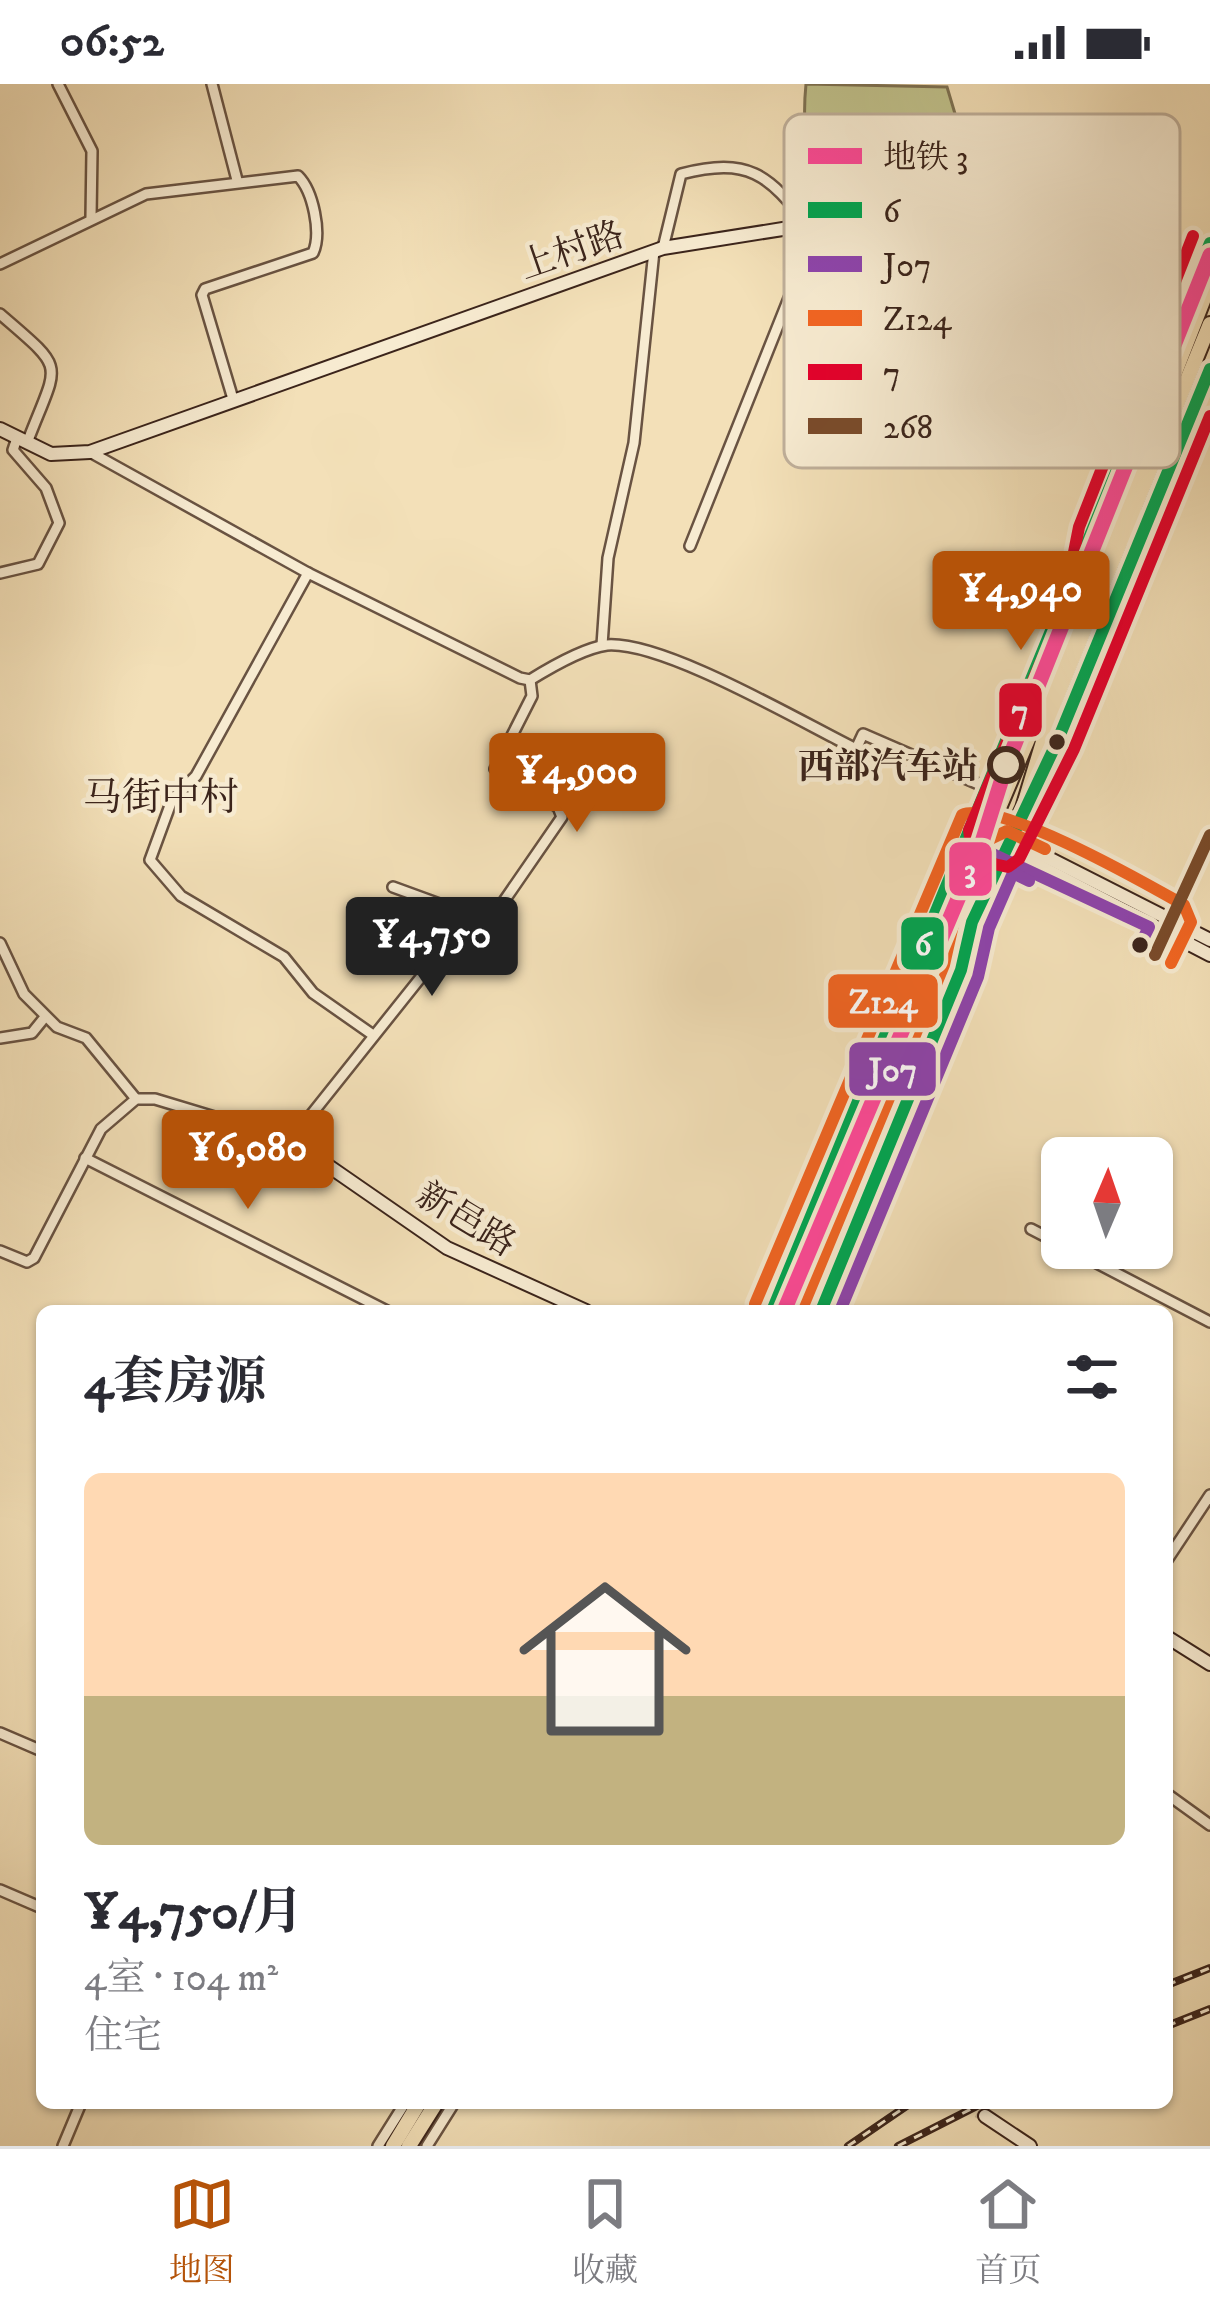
<!DOCTYPE html>
<html lang="zh">
<head>
<meta charset="utf-8">
<style>
	body { margin:0; font-family:"IM FELL DW Pica","Noto Serif SC",serif; background:#f2f2f3; color:#2b2b33; height:100vh; display:flex; flex-direction:column; font-size:45px; white-space:nowrap }
	* { box-sizing:border-box; margin:0 }
	p { font-size:39px; color:#7c7c81 }
	.icon { flex:none; width:66px; height:66px; fill:none; stroke:currentColor; stroke-width:2; stroke-linecap:round; stroke-linejoin:round }
	.map { position:relative; flex:1; overflow:hidden }
	.sheet { position:absolute; left:36px; top:1221px; width:1137px; height:804px; display:flex; flex-direction:column; background:#fff; border-radius:18px; box-shadow:0 3px 9px #0004 }
	.sheet>* { flex:none }
	.needle { width:78px; rotate:2deg }
	.controls { position:absolute; left:1041px; top:1053px; display:grid; gap:24px }
	.controls a { display:grid; place-items:center; width:132px; height:132px; border-radius:18px; background:#fff; box-shadow:0 3px 9px #0004; font-size:60px }
	.price { position:absolute; translate:-50% -102px; padding:0 27px; border-radius:12px; background:#b45309; color:#fff; font-size:39px; line-height:78px; filter:drop-shadow(0 3px 6px #0008) }
	.price::after { content:''; position:absolute; left:50%; top:72px; width:36px; height:27px; margin-left:-18px; background:inherit; clip-path:polygon(0 0,100% 0,50% 100%) }
	.price.on { background:#222; color:#fff }
	ul { padding:0; list-style:none }
	li { display:grid; align-content:center; gap:24px; height:636px; padding:0 48px }
	li+li { border-top:3px solid #e1e1e2 }
	li span { display:grid; place-items:center; height:372px; border-radius:18px; color:#555 }
	li>.icon { margin-inline-start:auto }
	span .icon { width:216px; height:216px; fill:#fffc; stroke-width:1 }
	li b { font-size:51px }
	h2 { display:flex; justify-content:space-between; align-items:center; height:144px; padding:0 48px; font-size:51px }
	.status { display:flex; justify-content:space-between; align-items:center; height:84px; padding:0 60px; background:#fff; direction:ltr }
	.status svg { height:33px; fill:currentColor }
	.menu { display:flex; justify-content:space-around; align-items:center; height:168px; border-top:3px solid #e1e1e2; background:#fff; font-size:33px; color:#7c7c81 }
	.menu a { display:grid; justify-items:center; gap:6px }
	.menu .on { color:#b45309 }
	.map>svg:first-child { display:block }
</style>
</head>
<body>
<div class="status"><b>06:52</b><svg viewBox="0 0 49 12"><path d="M0 12V9h3v3zM5 12V6h3v6zM10 12V3h3v9zM15 12V0h3v12zM26 1h20v11H26zM47 4h2v5h-2z"/></svg></div>
<div class="map">
<svg width="1210" height="2062" viewBox="0 0 1210 2062">
	<rect width="100%" height="100%" fill="#f3e0b8"/>
	<filter id="stains"><feTurbulence type="fractalNoise" baseFrequency=".00167" numOctaves="4"/><feColorMatrix values="0 0 0 0 .2 0 0 0 0 .09 0 0 0 0 .02 0 0 0 .5 -.17"/></filter>
	<radialGradient id="worn" r=".72"><stop offset=".6" stop-color="#630" stop-opacity="0"/><stop offset="1" stop-color="#630" stop-opacity=".3"/></radialGradient>
	<path fill="#c0c18b" stroke="#7e7253" stroke-width="3" d="M806,0L947,3L965,63L956,108L931,125L893,126L857,146C809,123 801,49 806,0Z"/>
	<g fill="none" stroke-linecap="round" stroke-linejoin="round">
		<polyline stroke="#ceba99" stroke-width="12" stroke-dasharray="12 6" stroke-linecap="butt" points="962,2019 985,2032"/>
		<g stroke="#695342" stroke-width="14">
			<g id="street">
				<polyline points="58,0 92,67 91,133"/>
				<polyline points="212,0 237,96"/>
				<path d="M663,164L681,90C748,73 768,89 809,143L801,184L690,462"/>
				<path d="M0,180L146,110L298,92C313,107 322,149 313,169L205,205L202,211L233,315"/>
				<path d="M0,230C68,289 59,275 27,359"/>
				<path d="M90,368L308,489L520,594L530,596C551,583 584,564 607,561C664,557 801,638 856,665L863,650L990,705"/>
				<polyline points="1093,455 1210,159"/>
				<polyline points="1140,455 1210,285"/>
				<polyline points="0,489 38,480 59,439 46,404 13,366 17,354"/>
				<polyline points="308,489 196,692 172,716 150,776 181,812 284,873 313,909 373,951"/>
				<polyline points="602,561 608,474 634,359 654,167"/>
				<polyline points="1037,698 1132,477"/>
				<polyline points="453,853 473,862 562,733 558,723 495,685 532,612 530,596"/>
				<polyline points="0,859 24,910 57,943 86,954 136,1015"/>
				<polyline points="0,954 32,949 45,933"/>
				<polyline points="914,1000 961,886 969,853"/>
				<polyline points="840,1064 1087,471"/>
				<polyline points="85,1074 387,1227"/>
				<polyline points="1031,1145 1062,1161"/>
				<polyline points="1068,1164 1210,1238"/>
				<polyline points="0,1167 27,1178 34,1174 101,1045 136,1015 155,1015 291,1056 453,853 456,826 393,803"/>
				<polyline points="772,1227 833,1080"/>
				<polyline points="821,1227 903,1027"/>
				<polyline points="1167,1476 1210,1411"/>
				<polyline points="0,1649 42,1667"/>
				<polyline points="1167,1710 1210,1741"/>
				<polyline points="0,1806 42,1824"/>
				<polyline points="63,2062 81,2019"/>
				<polyline points="378,2062 405,2019"/>
				<polyline points="427,2062 454,2019"/>
			</g>
		</g>
		<g stroke="#3b241b" stroke-width="16">
			<g id="secondary">
				<polyline points="0,345 51,370 90,368 663,164 789,144 819,143 1162,287"/>
				<polyline points="973,745 1009,754 1210,856"/>
				<polyline points="999,761 1210,871"/>
				<polyline points="1173,835 1210,751"/>
				<polyline points="291,1056 447,1164 586,1227"/>
				<polyline points="1167,1553 1210,1580"/>
				<polyline points="985,2032 1030,2062"/>
			</g>
		</g>
		<g stroke="#3b241b" stroke-width="18">
			<g id="primary">
				<polyline points="1182,237 1201,213"/>
				<polyline points="1130,481 1139,433"/>
				<polyline points="1086,498 1096,450"/>
				<polyline points="902,1030 912,988"/>
				<polyline points="833,1080 855,1052"/>
				<polyline points="787,1227 1079,534 1210,199"/>
				<polyline points="805,1227 937,909 1023,724 1055,618 1210,240"/>
				<polyline points="393,2062 419,2019"/>
				<polyline points="409,2062 436,2019"/>
			</g>
		</g>
		<use href="#street" stroke="#f7ebd1" stroke-width="9"/>
		<use href="#secondary" stroke="#f7ebd1" stroke-width="12"/>
		<use href="#primary" stroke="#f3e0b8" stroke-width="14"/>
		<g stroke="#3b241b" stroke-width="8">
			<g id="rail">
				<polyline points="1167,1901 1210,1884"/>
				<polyline points="1167,1942 1210,1925"/>
				<polyline points="848,2062 911,2019"/>
				<polyline points="898,2062 983,2019"/>
			</g>
		</g>
		<use href="#rail" stroke="#f7ebd1" stroke-width="3" stroke-dasharray="9" stroke-linecap="butt"/>
		<g stroke="#f7ebd1" stroke-width="21">
			<g id="bus-1">
				<polyline points="772,1227 1210,159"/>
				<polyline points="821,1227 961,886 972,838 1057,658 1210,285"/>
			</g>
		</g>
		<g stroke="#f7ebd1" stroke-width="21">
			<g id="bus-2">
				<polyline points="792,1227 984,766 1149,843 1139,863"/>
				<polyline points="840,1227 978,893 989,844 1013,789 1029,797"/>
			</g>
		</g>
		<g stroke="#f7ebd1" stroke-width="21">
			<g id="bus-3">
				<path d="M755,1220L962,731C999,715 1145,799 1184,821L1191,838L1171,879"/>
				<polyline points="804,1220 944,881 955,832 988,756 1007,747 1045,765"/>
			</g>
		</g>
		<g stroke="#f7ebd1" stroke-width="21">
			<polyline id="bus-4" points="1193,152 1079,443 1062,529 969,746 971,761 994,780 1008,783 1019,775 1074,665 1210,332"/>
		</g>
		<g stroke="#f7ebd1" stroke-width="21">
			<polyline id="bus-5" points="1155,871 1210,751"/>
		</g>
		<use href="#bus-1" stroke="#00a651" stroke-width="12"/>
		<use href="#bus-2" stroke="#8e44ad" stroke-width="12"/>
		<use href="#bus-3" stroke="#f26522" stroke-width="12"/>
		<use href="#bus-4" stroke="#e4002b" stroke-width="12"/>
		<use href="#bus-5" stroke="#7a4b2a" stroke-width="12"/>
		<g stroke="#f7ebd1" stroke-width="24">
			<polyline id="metro-1" points="784,1227 982,758 1006,682 1210,171"/>
		</g>
		<use href="#metro-1" stroke="#fe4998" stroke-width="15"/>
	</g>
	<g fill="#3b241b" stroke="#f7ebd1" stroke-width="4.5">
		<circle cx="1057" cy="658" r="10"/>
		<circle cx="1140" cy="861" r="10"/>
	</g>
	<circle fill="#f7ebd1" stroke="#3b241b" stroke-width="6" cx="1006" cy="681" r="16"/>
	<g text-anchor="middle" stroke-width="9" stroke-linejoin="round" paint-order="stroke">
		<g font-size="36" fill="#3b241b" stroke="#f7ebd1">
			<text transform="translate(571 165) rotate(-19)" y="13">上村路</text>
			<text transform="translate(467 1134) rotate(31)" y="13">新邑路</text>
		</g>
		<g font-size="36" font-weight="bold" fill="#3b241b" stroke="#f7ebd1" text-anchor="end">
			<text x="978" y="694">西部汽车站</text>
		</g>
		<g font-size="39" fill="#3b241b" stroke="#f7ebd1">
			<text x="161" y="726">马街中村</text>
		</g>
	</g>
	<rect x="784" y="30" width="396" height="354" rx="18" fill="#f7ebd1" stroke="#bfaf9a" stroke-width="3"/>
	<rect x="808" y="64" width="54" height="16" fill="#fe4998"/>
	<rect x="808" y="118" width="54" height="16" fill="#00a651"/>
	<rect x="808" y="172" width="54" height="16" fill="#8e44ad"/>
	<rect x="808" y="226" width="54" height="16" fill="#f26522"/>
	<rect x="808" y="280" width="54" height="16" fill="#e4002b"/>
	<rect x="808" y="334" width="54" height="16" fill="#7a4b2a"/>
	<g font-size="33" fill="#3b241b">
		<text x="883" y="84">地铁 3</text>
		<text x="883" y="138">6</text>
		<text x="883" y="192">J07</text>
		<text x="883" y="246">Z124</text>
		<text x="883" y="300">7</text>
		<text x="883" y="354">268</text>
	</g>
	<g stroke="#f7ebd1" stroke-width="4.5">
		<rect x="997" y="597" width="47" height="58" rx="12" fill="#e4002b"/>
		<rect x="947" y="756" width="47" height="58" rx="12" fill="#fe4998"/>
		<rect x="899" y="831" width="47" height="57" rx="12" fill="#00a651"/>
		<rect x="826" y="888" width="114" height="58" rx="12" fill="#f26522"/>
		<rect x="847" y="956" width="91" height="58" rx="12" fill="#8e44ad"/>
	</g>
	<g font-size="33" text-anchor="middle" font-weight="bold" fill="#fff">
		<text x="1020" y="638">7</text>
		<text x="970" y="797">3</text>
		<text x="923" y="871">6</text>
		<text x="883" y="929">Z124</text>
		<text x="893" y="997">J07</text>
	</g>
	<rect width="100%" height="100%" filter="url(#stains)"/>
	<rect width="100%" height="100%" fill="url(#worn)"/>
</svg>
<div class="controls">
<a><svg class="needle" viewBox="-14 -14 28 28"><path d="M0-13l5 13h-10z" fill="#e53935"/><path d="M0 13l5-13h-10z" fill="#7c7c81"/></svg></a>
</div>
<b class="price" style="left:1021px;top:569px">¥4,940</b>
<b class="price" style="left:577px;top:751px">¥4,900</b>
<b class="price on" style="left:432px;top:915px">¥4,750</b>
<b class="price" style="left:248px;top:1128px">¥6,080</b>
<section class="sheet">
<h2>4套房源<svg class="icon" aria-label="filters" viewBox="0 0 24 24"><path d="M4 7h16M4 17h16"/><circle cx="9" cy="7" r="2"/><circle cx="15" cy="17" r="2"/></svg></h2>
<ul>
<li><span style="background:linear-gradient(#ffd9b3 60%,#c2b280 0)"><svg class="icon" aria-label="home" viewBox="0 0 24 24"><path d="M3 11l9-7 9 7M6 9v11h12V9"/></svg></span><div><b>¥4,750/月</b><p>4室 · 104 m²</p><p>住宅</p></div></li>
</ul>
</section>
</div>
<nav class="menu">
<a class="on"><svg class="icon" aria-label="map" viewBox="0 0 24 24"><path d="M3 6l6-2 6 2 6-2v14l-6 2-6-2-6 2zM9 4v14M15 6v14"/></svg>地图</a>
<a><svg class="icon" aria-label="saved" viewBox="0 0 24 24"><path d="M7 4h10v16l-5-4-5 4z"/></svg>收藏</a>
<a><svg class="icon" aria-label="home" viewBox="0 0 24 24"><path d="M3 11l9-7 9 7M6 9v11h12V9"/></svg>首页</a>
</nav>
</body>
</html>
